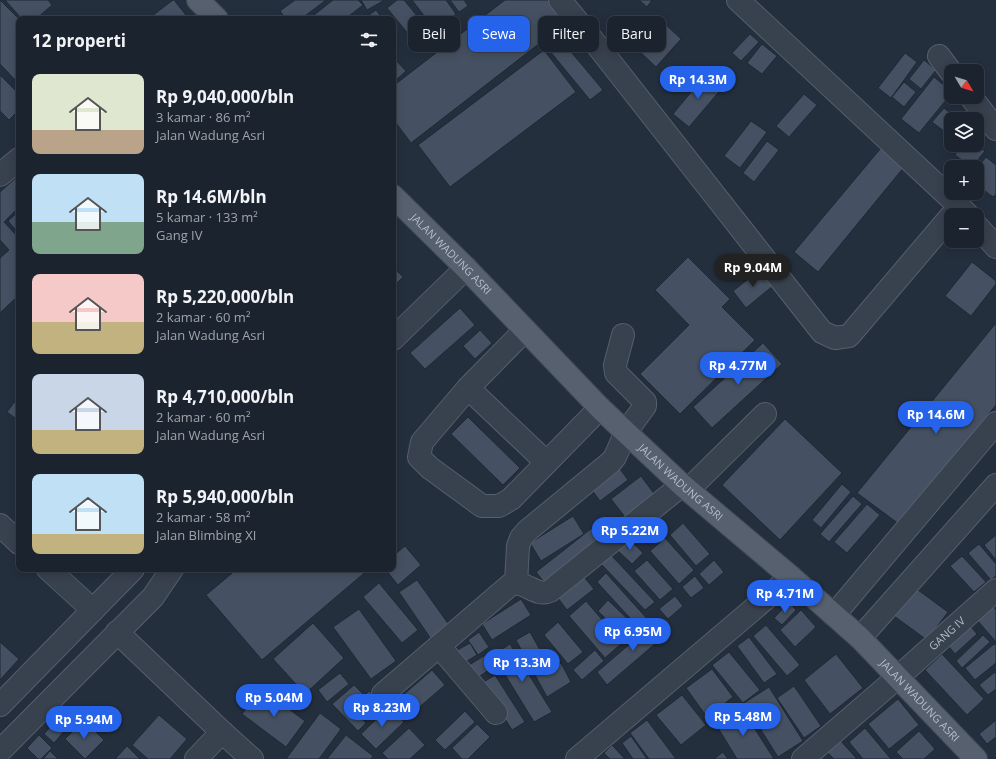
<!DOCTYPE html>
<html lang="id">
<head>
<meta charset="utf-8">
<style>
	body { margin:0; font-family:"Open Sans",sans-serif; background:#282f3a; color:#f1f3f6; height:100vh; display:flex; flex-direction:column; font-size:15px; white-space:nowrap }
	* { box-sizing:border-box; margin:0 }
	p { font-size:13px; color:#a0a4aa }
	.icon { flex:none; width:22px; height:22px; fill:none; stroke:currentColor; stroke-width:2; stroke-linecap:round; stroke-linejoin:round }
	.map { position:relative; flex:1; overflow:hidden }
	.sheet { position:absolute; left:16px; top:16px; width:380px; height:556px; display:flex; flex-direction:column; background:#1b232e; border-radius:8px; box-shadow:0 2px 10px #0003,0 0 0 1px #39404a }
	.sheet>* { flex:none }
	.top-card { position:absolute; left:408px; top:16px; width:380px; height:36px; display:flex; gap:8px }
	.needle { width:26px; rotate:128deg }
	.buttons { position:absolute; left:944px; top:64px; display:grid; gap:8px }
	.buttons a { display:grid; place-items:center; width:40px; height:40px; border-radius:8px; background:#1b232e; box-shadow:0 2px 10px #0003,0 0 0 1px #39404a; font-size:20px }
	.price { position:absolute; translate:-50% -34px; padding:0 9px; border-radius:14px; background:#2563eb; color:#fff; font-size:13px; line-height:26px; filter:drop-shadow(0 1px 2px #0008) }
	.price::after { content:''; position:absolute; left:50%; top:24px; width:12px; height:9px; margin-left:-6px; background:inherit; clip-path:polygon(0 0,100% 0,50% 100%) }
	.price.on { background:#222; color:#fff }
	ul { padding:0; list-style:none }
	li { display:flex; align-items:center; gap:12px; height:100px; padding:0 16px }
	li span { display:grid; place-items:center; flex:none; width:112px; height:80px; border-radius:8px; color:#555 }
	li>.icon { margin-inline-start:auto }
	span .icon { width:48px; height:48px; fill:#fffc; stroke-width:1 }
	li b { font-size:17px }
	h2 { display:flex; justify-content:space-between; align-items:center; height:48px; padding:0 16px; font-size:17px }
	.tag { padding:0 14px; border-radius:8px; background:#1b232e; box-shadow:0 2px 10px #0003,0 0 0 1px #39404a; font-size:14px; line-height:36px }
	.tag.on { background:#2563eb; color:#fff }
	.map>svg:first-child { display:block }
</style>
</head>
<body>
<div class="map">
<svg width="996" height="759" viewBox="0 0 996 759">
	<rect width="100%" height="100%" fill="#242f3e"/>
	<g fill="#455162" stroke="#1f2835">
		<polygon points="0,0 19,19 19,84 0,64"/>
		<polygon points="5,0 48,0 52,5 36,19 22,19"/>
		<polygon points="173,0 174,0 189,19 148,19"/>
		<polygon points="295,0 326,0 301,19 286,19 280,11"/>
		<polygon points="333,0 358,0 363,5 345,19 309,19"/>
		<polygon points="361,0 382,0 383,1 367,10"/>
		<polygon points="397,0 404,0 432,34 418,46 387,8"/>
		<polygon points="412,0 446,0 456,14 435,30"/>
		<polygon points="450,0 464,0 468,6 459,12"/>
		<polygon points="505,0 550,0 567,22 411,143 393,119 393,86"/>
		<polygon points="639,0 652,0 647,7"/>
		<polygon points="376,10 383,19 363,19"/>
		<polygon points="662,21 681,39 656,67 637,49"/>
		<polygon points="576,28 587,41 572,53 603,90 590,100 549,50"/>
		<polygon points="750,34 759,42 741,61 732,53"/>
		<polygon points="762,44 777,56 762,74 747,63"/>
		<polygon points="544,50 576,92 450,187 418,145"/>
		<polygon points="905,53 917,62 891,98 878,88"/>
		<polygon points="393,57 406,71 393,83"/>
		<polygon points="924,60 936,70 921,89 909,79"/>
		<polygon points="706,74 723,87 689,127 673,114"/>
		<polygon points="0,75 19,94 19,110 9,120 0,111"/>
		<polygon points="934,77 951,91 951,94 919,133 901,119"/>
		<polygon points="904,82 916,92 904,107 892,97"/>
		<polygon points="804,94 817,105 789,137 776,126"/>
		<polygon points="944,108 956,118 951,119 951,125 945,132 932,122"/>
		<polygon points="751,121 767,132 740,168 724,156"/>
		<polygon points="951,130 951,145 962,145 957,152 942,141"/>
		<polygon points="767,141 779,150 754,182 743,173"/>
		<polygon points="962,145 977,145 985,151 972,167 955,155"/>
		<polygon points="881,148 904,167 818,272 794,252"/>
		<polygon points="986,157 996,165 996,194 993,197 977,185 977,168"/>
		<polygon points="19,175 19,207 4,222 19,238 19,295 0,313 0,258 9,250 0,240 0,192"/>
		<polygon points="19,211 19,234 8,221"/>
		<polygon points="688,257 730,299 722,307 755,340 680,414 640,374 689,325 655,290"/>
		<polygon points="972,262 996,281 996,284 971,316 945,296"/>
		<polygon points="393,267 403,277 393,287"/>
		<polygon points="761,269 774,285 746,308 733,291"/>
		<polygon points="460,308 475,325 425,369 410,353"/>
		<polygon points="996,323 996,405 899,524 857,493"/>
		<polygon points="480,330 492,343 475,359 463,346"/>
		<polygon points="763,343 782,364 712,428 693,407"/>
		<polygon points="19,396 19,421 7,412"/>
		<polygon points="468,417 520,468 503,485 451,434"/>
		<polygon points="785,419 842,473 780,540 722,485"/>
		<polygon points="620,469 628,480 600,501 592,490"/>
		<polygon points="641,476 658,499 629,522 611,499"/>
		<polygon points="842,484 851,492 821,528 812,520"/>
		<polygon points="853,496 862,504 829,542 820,534"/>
		<polygon points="867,504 880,515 847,553 834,542"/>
		<polygon points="573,516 584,534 541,561 530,543"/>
		<polygon points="683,523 710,554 696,566 670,535"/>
		<polygon points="592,528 603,543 547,586 536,572"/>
		<polygon points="996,535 996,560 984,545"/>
		<polygon points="628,538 643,553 632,564 617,550"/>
		<polygon points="665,538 694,570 679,584 650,551"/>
		<polygon points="979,544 996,564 996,576 991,580 968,553"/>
		<polygon points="405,546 421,565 398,585 385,569 393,569 393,556"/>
		<polygon points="611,555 655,602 645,610 601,564"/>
		<polygon points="962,556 986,582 974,592 950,566"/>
		<polygon points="647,560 673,589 660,600 634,571"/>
		<polygon points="714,560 724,572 709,585 699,574"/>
		<polygon points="237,569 369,569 262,660 206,595"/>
		<polygon points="606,573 650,622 641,630 597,582"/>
		<polygon points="695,576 704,588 691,598 682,587"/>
		<polygon points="584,577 594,589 567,610 558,598"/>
		<polygon points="417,580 452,629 433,642 399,592"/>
		<polygon points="379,583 418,630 402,643 363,597"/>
		<polygon points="914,587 948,612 927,640 894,616"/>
		<polygon points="675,596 683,606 668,619 659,609"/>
		<polygon points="521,599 531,615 492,640 482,624"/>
		<polygon points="608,600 640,631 629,642 598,611"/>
		<polygon points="586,601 622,643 605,658 569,616"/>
		<polygon points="789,602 796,610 782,625 774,618"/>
		<polygon points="993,606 996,610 996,642 977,620"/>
		<polygon points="359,609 396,661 371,679 333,627"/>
		<polygon points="801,610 816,627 795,647 780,630"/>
		<polygon points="659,619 670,631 607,685 597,672"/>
		<polygon points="558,622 583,652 568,664 544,635"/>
		<polygon points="967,622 977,634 955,654 945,642"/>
		<polygon points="313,623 344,658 305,694 273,659"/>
		<polygon points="766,625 800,665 787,676 753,636"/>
		<polygon points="479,632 489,647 478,655 468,640"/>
		<polygon points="530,632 550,668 561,663 571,682 547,697 516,640"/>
		<polygon points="983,635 990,642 962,668 956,661"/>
		<polygon points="749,637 777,674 764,683 737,646"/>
		<polygon points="0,642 19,659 0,680"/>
		<polygon points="470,643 477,655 462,664 454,652"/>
		<polygon points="510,644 552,712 534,722 493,655"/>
		<polygon points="994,644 996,645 996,663 975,680 965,668"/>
		<polygon points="595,650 604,661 582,680 573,670"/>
		<polygon points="729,652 760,690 743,703 712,665"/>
		<polygon points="487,654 495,666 474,680 466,667"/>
		<polygon points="836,654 863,688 830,714 804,680"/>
		<polygon points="942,654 984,699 967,715 925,670"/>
		<polygon points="712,669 733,697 707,717 686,688"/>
		<polygon points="432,670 445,685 408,717 395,702"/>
		<polygon points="995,672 996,674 996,689 988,695 979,685"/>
		<polygon points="340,673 349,684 327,702 318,690"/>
		<polygon points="495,675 525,722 512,730 482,683"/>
		<polygon points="354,685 363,694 350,706 366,723 358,731 332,704"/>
		<polygon points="794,686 821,726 804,738 777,698"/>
		<polygon points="769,687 803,741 778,757 744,703"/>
		<polygon points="262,689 305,721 286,747 242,714"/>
		<polygon points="369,691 382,704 369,718 355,705"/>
		<polygon points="682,695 706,725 681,745 656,715"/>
		<polygon points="898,699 919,725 889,749 868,724"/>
		<polygon points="389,707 404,722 376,749 361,734"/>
		<polygon points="741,707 774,759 737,759 715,723"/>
		<polygon points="465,711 475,722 445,750 435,740"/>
		<polygon points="320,713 341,729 319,759 286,759"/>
		<polygon points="159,715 187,739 170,759 148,759 132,745"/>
		<polygon points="57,719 67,728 54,743 44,734"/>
		<polygon points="84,720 104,740 85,759 65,739"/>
		<polygon points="647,720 676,759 649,759 630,733"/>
		<polygon points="996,720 996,737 987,744 979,734"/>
		<polygon points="477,724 490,737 468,759 462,759 452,748"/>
		<polygon points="409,728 425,745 410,759 388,759 382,753"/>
		<polygon points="865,728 891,759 863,759 849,742"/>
		<polygon points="919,731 935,749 924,759 903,759 896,752"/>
		<polygon points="39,735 52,748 41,759 38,759 27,748"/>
		<polygon points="346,735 373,756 371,759 327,759"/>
		<polygon points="631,736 647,759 633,759 622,743"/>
		<polygon points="840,740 857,759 834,759 827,752"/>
		<polygon points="612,745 625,759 610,759 604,753"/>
		<polygon points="127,746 140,759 115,759"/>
		<polygon points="50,751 58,759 43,759"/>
		<polygon points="723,752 728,759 714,759"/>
	</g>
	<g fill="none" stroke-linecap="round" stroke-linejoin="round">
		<g stroke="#565f6c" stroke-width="24">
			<g id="minor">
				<polyline points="560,0 600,49 822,332 835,338 849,336 951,216"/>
				<polyline points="738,0 959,206 968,215"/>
				<polyline points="939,56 951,72"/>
				<polyline points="971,97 996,129"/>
				<polyline points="0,175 19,159"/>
				<polyline points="977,226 996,247"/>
				<polyline points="525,330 468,388 422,442 419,457 430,468 482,506 499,506 511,499 600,408"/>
				<polyline points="393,339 466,268"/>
				<polyline points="468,388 546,462"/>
				<polyline points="689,489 765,414"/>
				<polyline points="0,525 19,543"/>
				<polyline points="48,569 93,610"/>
				<polyline points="516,583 518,546 521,538 527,531 611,462 615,457 626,432 645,406 645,402 616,373 615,365 623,335"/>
				<polyline points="834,615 996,423"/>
				<polyline points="117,632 222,732 252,759"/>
				<polyline points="860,638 996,485"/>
				<polyline points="439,646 496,713"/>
				<path d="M383,694L510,585C526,579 535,598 550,591L682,485"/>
				<polyline points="0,705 133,569"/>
				<polyline points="0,751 153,597 172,569"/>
				<polyline points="196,759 222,732"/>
				<polyline points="577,759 791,577"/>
				<path id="s1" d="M803,759L898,677L996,590"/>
			</g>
		</g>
		<g stroke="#414a57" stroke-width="24">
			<g id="major">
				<polyline points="198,0 217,19"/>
				<path id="s2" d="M393,196L466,268L600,408L682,485L791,577L860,638L976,759"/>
			</g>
		</g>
		<use href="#minor" stroke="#38414e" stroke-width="22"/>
		<use href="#major" stroke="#56606e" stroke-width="22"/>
	</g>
	<g text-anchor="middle" stroke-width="3" stroke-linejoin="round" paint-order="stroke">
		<g font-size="11" fill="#b4bcc9" stroke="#1d2633">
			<text dy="4" stroke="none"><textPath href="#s2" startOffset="82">JALAN WADUNG ASRI</textPath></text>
			<text dy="4" stroke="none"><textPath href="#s2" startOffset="406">JALAN WADUNG ASRI</textPath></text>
			<text dy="4" stroke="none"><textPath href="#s1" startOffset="191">GANG IV</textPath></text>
			<text dy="4" stroke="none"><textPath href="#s2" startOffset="730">JALAN WADUNG ASRI</textPath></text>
		</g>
	</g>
</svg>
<div class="buttons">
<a><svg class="needle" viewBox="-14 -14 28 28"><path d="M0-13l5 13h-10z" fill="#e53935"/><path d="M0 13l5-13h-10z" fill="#a0a4aa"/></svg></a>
<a><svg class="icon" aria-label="layers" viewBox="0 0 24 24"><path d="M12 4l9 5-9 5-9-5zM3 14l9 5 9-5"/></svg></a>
<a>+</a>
<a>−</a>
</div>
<b class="price" style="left:698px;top:100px">Rp 14.3M</b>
<b class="price on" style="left:753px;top:288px">Rp 9.04M</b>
<b class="price" style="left:738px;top:386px">Rp 4.77M</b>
<b class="price" style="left:936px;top:435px">Rp 14.6M</b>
<b class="price" style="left:630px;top:551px">Rp 5.22M</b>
<b class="price" style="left:785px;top:614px">Rp 4.71M</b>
<b class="price" style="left:633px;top:652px">Rp 6.95M</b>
<b class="price" style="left:522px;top:683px">Rp 13.3M</b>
<b class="price" style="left:274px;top:718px">Rp 5.04M</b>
<b class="price" style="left:382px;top:728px">Rp 8.23M</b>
<b class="price" style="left:743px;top:737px">Rp 5.48M</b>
<b class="price" style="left:84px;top:740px">Rp 5.94M</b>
<div class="top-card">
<a class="tag">Beli</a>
<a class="tag on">Sewa</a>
<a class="tag">Filter</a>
<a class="tag">Baru</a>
</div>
<section class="sheet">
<h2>12 properti<svg class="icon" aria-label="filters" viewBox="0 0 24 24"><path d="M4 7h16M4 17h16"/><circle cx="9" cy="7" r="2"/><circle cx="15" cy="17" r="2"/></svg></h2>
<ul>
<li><span style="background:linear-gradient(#dfe7d0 70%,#b9a48a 0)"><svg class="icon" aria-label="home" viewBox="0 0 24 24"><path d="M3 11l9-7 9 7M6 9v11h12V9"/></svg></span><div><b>Rp 9,040,000/bln</b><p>3 kamar · 86 m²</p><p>Jalan Wadung Asri</p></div></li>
<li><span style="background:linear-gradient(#bfe0f5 60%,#7fa58c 0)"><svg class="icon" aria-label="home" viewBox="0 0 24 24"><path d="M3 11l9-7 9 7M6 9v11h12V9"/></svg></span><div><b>Rp 14.6M/bln</b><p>5 kamar · 133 m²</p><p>Gang IV</p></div></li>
<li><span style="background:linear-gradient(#f6c9c9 60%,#c2b280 0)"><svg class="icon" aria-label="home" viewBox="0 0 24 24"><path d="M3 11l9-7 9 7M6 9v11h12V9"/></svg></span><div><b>Rp 5,220,000/bln</b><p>2 kamar · 60 m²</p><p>Jalan Wadung Asri</p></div></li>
<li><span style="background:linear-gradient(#c9d6e8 70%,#c2b280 0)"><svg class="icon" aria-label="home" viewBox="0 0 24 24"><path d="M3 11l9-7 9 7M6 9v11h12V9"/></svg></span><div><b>Rp 4,710,000/bln</b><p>2 kamar · 60 m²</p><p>Jalan Wadung Asri</p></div></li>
<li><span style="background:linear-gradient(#bfe0f5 75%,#c2b280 0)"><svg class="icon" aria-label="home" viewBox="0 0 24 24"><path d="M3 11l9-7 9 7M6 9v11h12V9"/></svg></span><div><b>Rp 5,940,000/bln</b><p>2 kamar · 58 m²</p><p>Jalan Blimbing XI</p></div></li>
</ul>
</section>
</div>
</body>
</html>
